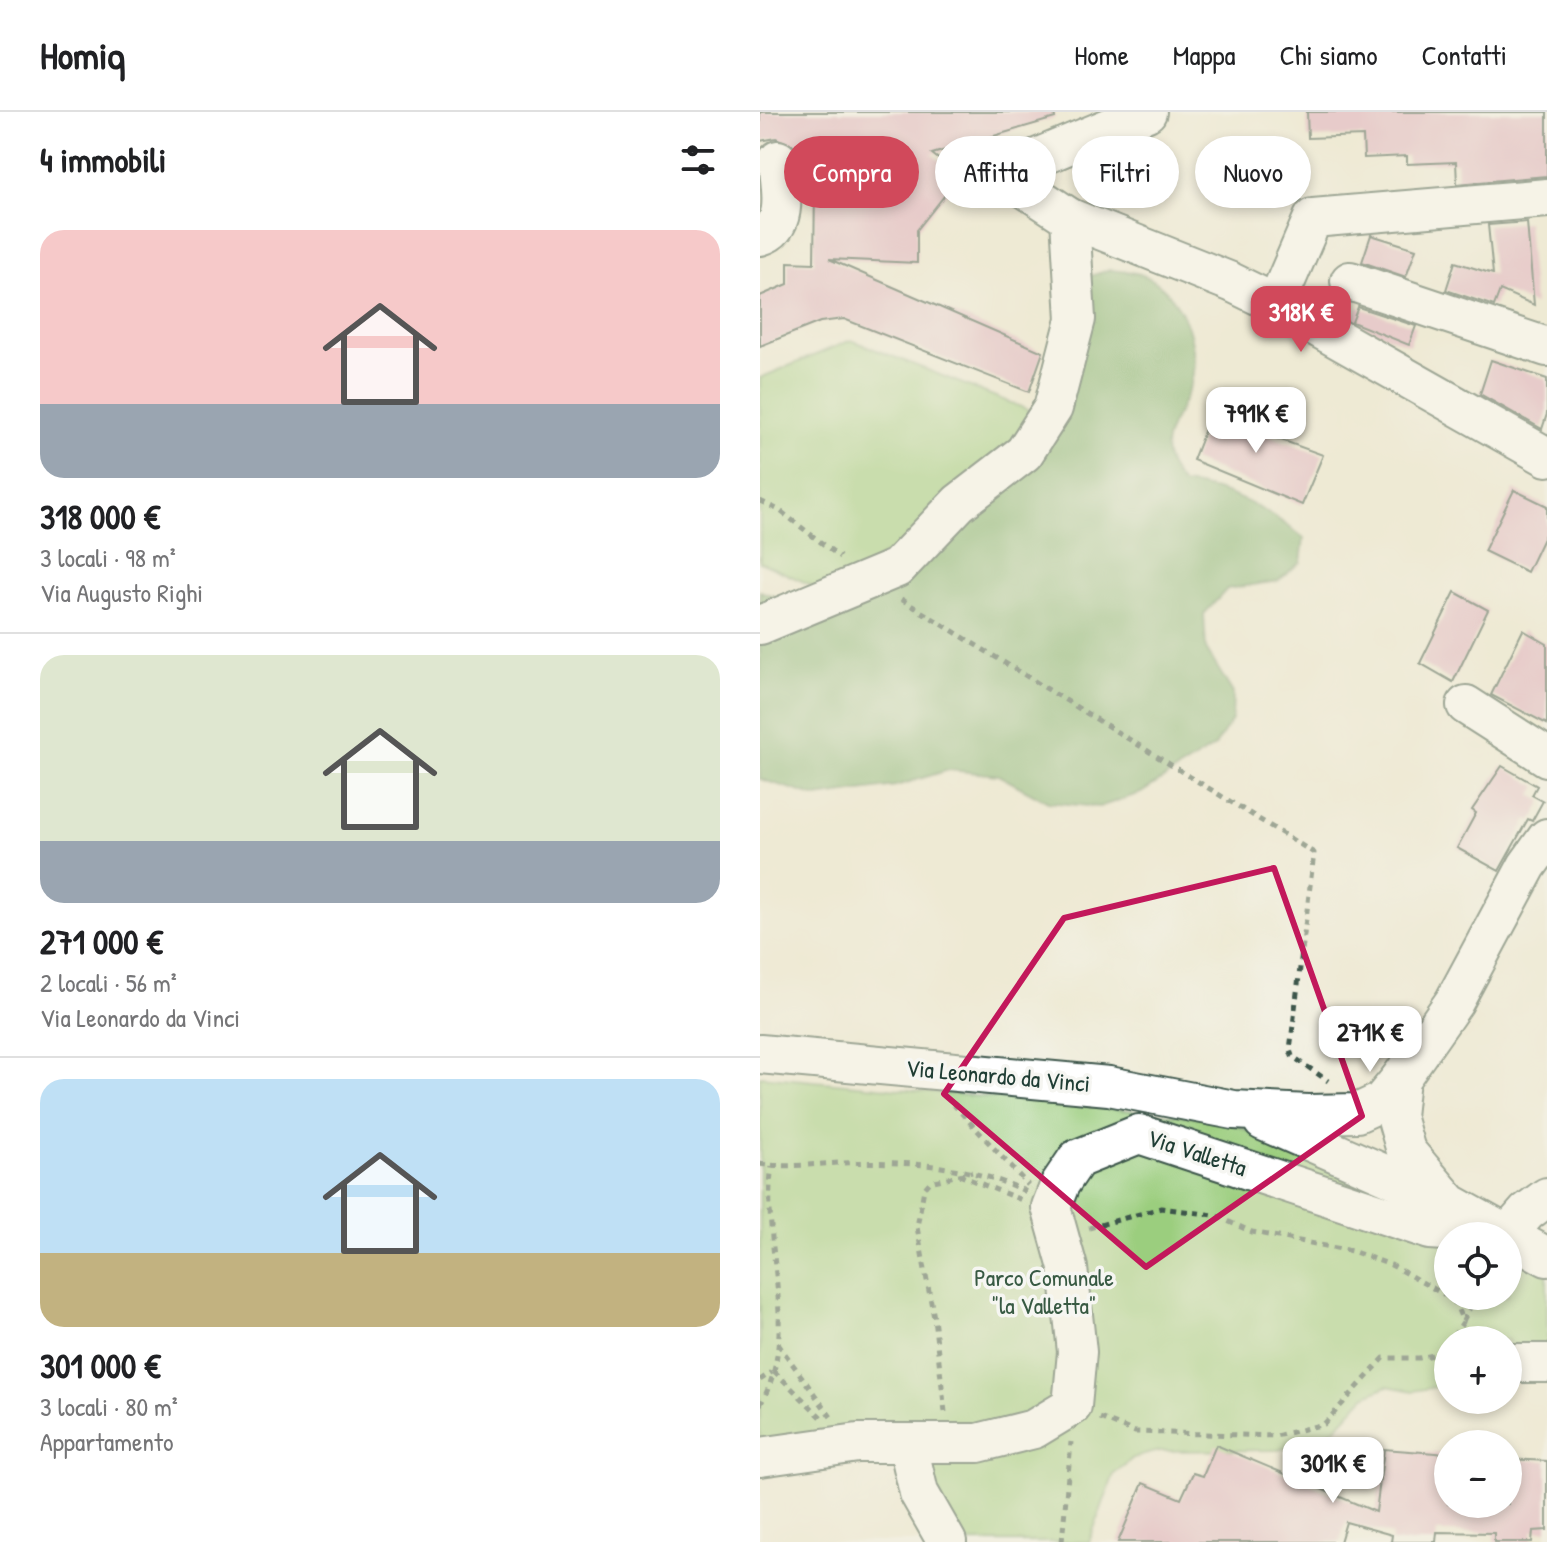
<!DOCTYPE html>
<html lang="it">
<head>
<meta charset="utf-8">
<style>
	body { margin:0; font-family:"Patrick Hand",sans-serif; background:#f6f6f6; color:#202124; height:100vh; display:flex; flex-direction:column; font-size:30px; white-space:nowrap }
	* { box-sizing:border-box; margin:0 }
	p { font-size:26px; color:#757577 }
	.icon { flex:none; width:44px; height:44px; fill:none; stroke:currentColor; stroke-width:2; stroke-linecap:round; stroke-linejoin:round }
	.map { position:relative; flex:1; overflow:hidden }
	.panel { display:flex; flex-direction:column; background:#fff; width:760px }
	.panel>* { flex:none }
	.top-card { position:absolute; left:24px; top:24px; width:642px; height:72px; display:flex; gap:16px }
	.controls { position:absolute; left:674px; top:1110px; display:grid; gap:16px }
	.controls a { display:grid; place-items:center; width:88px; height:88px; border-radius:50%; background:#fff; box-shadow:0 4px 12px #0003; font-size:40px }
	.price { position:absolute; translate:-50% -68px; padding:0 18px; border-radius:16px; background:#fff; color:#222; font-size:26px; line-height:52px; filter:drop-shadow(0 2px 4px #0008) }
	.price::after { content:''; position:absolute; left:50%; top:48px; width:24px; height:18px; margin-left:-12px; background:inherit; clip-path:polygon(0 0,100% 0,50% 100%) }
	.price.active { background:#d1495b; color:#fff }
	ul { padding:0; list-style:none }
	li { display:grid; align-content:center; gap:16px; height:424px; padding:0 40px }
	li+li { border-top:2px solid #e0e0e0 }
	li span { display:grid; place-items:center; height:248px; border-radius:24px; color:#555 }
	li>.icon { margin-inline-start:auto }
	span .icon { width:144px; height:144px; fill:#fffc; stroke-width:1 }
	li b { font-size:34px }
	h2 { display:flex; justify-content:space-between; align-items:center; height:96px; padding:0 40px; font-size:34px }
	.pill { padding:0 28px; border-radius:36px; background:#fff; box-shadow:0 4px 12px #0003; font-size:28px; line-height:72px }
	.pill.active { background:#d1495b; color:#fff }
	header { display:flex; align-items:center; gap:48px; box-sizing:border-box; height:112px; padding:0 40px; background:#fff; border-bottom:2px solid #e0e0e0 }
	header strong { font-size:38px }
	nav { display:flex; gap:44px; margin-inline-start:auto; font-size:28px }
	main { display:flex; flex:1; min-height:0 }
	.map>svg:first-child { display:block }
</style>
</head>
<body>
<header>
<strong>Homiq</strong>
<nav><a>Home</a><a>Mappa</a><a>Chi siamo</a><a>Contatti</a></nav>
</header>
<main>
<section class="panel">
<h2>4 immobili<svg class="icon" aria-label="filters" viewBox="0 0 24 24"><path d="M4 7h16M4 17h16"/><circle cx="9" cy="7" r="2"/><circle cx="15" cy="17" r="2"/></svg></h2>
<ul>
<li><span style="background:linear-gradient(#f6c9c9 70%,#9aa5b1 0)"><svg class="icon" aria-label="home" viewBox="0 0 24 24"><path d="M3 11l9-7 9 7M6 9v11h12V9"/></svg></span><div><b>318 000 €</b><p>3 locali · 98 m²</p><p>Via Augusto Righi</p></div></li>
<li><span style="background:linear-gradient(#dfe7d0 75%,#9aa5b1 0)"><svg class="icon" aria-label="home" viewBox="0 0 24 24"><path d="M3 11l9-7 9 7M6 9v11h12V9"/></svg></span><div><b>271 000 €</b><p>2 locali · 56 m²</p><p>Via Leonardo da Vinci</p></div></li>
<li><span style="background:linear-gradient(#bfe0f5 70%,#c2b280 0)"><svg class="icon" aria-label="home" viewBox="0 0 24 24"><path d="M3 11l9-7 9 7M6 9v11h12V9"/></svg></span><div><b>301 000 €</b><p>3 locali · 80 m²</p><p>Appartamento</p></div></li>
</ul>
</section>
<div class="map">
<svg width="787" height="1430" viewBox="0 0 787 1430">
	<rect width="100%" height="100%" fill="#f6f6f2"/>
	<filter id="ink" filterUnits="userSpaceOnUse"><feTurbulence type="fractalNoise" baseFrequency=".0125" numOctaves="2"/><feDisplacementMap in="SourceGraphic" scale="16" xChannelSelector="R" yChannelSelector="G"/><feConvolveMatrix kernelMatrix="1 2 1 2 8 2 1 2 1" color-interpolation-filters="sRGB"/></filter>
	<filter id="wash" filterUnits="userSpaceOnUse"><feTurbulence type="fractalNoise" baseFrequency=".006" numOctaves="4" result="noise"/><feDisplacementMap in="SourceGraphic" scale="32" xChannelSelector="R" yChannelSelector="G"/><feGaussianBlur stdDeviation="1.8" result="paint"/><feColorMatrix in="noise" values="0 0 0 0 0 0 0 0 0 0 0 0 0 0 0 0 0 1.4 0 .05"/><feComposite in="paint" operator="in"/></filter>
	<g filter="url(#wash)">
		<rect width="100%" height="100%" fill="#eeead4"/>
		<g fill="#9bce7e" stroke="#5d8659" stroke-width="2">
			<polygon points="91,228 274,300 232,370 105,456 55,475 0,450 0,266"/>
			<polygon points="0,964 463,1007 717,1124 688,1124 688,1184 748,1184 748,1139 787,1159 787,1248 748,1241 748,1228 688,1228 688,1273 653,1279 627,1274 605,1284 576,1316 553,1329 518,1338 399,1339 373,1346 354,1362 329,1430 197,1430 156,1318 0,1336"/>
		</g>
		<path fill="#7cb16d" stroke="#4e7750" stroke-width="2" d="M349,158C358,159 371,159 380,162C420,175 442,233 431,271C419,312 385,329 422,372C469,376 507,397 544,426L541,450L518,469L467,477L444,502L446,537L473,581L472,608L455,634L381,681L339,695L288,690L238,663L189,658L136,674L57,685L0,667V479L54,499L267,348L323,166Z"/>
		<g id="blocks">
			<g fill="#dea7be">
				<polygon points="0,0 294,0 295,6 172,42 200,64 157,118 157,151 69,147 283,240 269,280 84,207 60,210 0,234 0,184 28,172 28,150 54,151 55,77 43,77 35,34 16,26 0,29"/>
				<polygon points="547,0 787,0 787,64 697,72 696,50 647,52 647,44 604,46 603,24 548,26"/>
				<polygon points="767,110 774,193 740,178 734,194 686,178 695,150 733,162 728,113"/>
				<polygon points="611,123 656,137 646,165 602,150"/>
				<polygon points="598,195 656,214 649,233 592,210"/>
				<polygon points="731,248 787,267 787,302 782,317 720,282"/>
				<polygon points="458,284 487,295 480,313 563,343 542,393 433,348"/>
				<polygon points="754,378 787,394 787,418 767,460 724,439"/>
				<polygon points="695,480 728,498 693,570 660,551"/>
				<polygon points="763,518 787,532 787,612 731,583"/>
				<polygon points="742,654 777,674 772,683 783,689 772,709 768,707 739,759 697,736 716,701 712,698"/>
				<polygon points="456,1333 616,1400 624,1337 688,1342 688,1392 748,1392 748,1347 787,1349 787,1418 773,1419 772,1430 734,1430 734,1421 677,1420 676,1430 631,1430 632,1423 586,1410 580,1430 358,1430 383,1371 421,1387 433,1361 443,1364"/>
			</g>
		</g>
	</g>
	<g filter="url(#ink)">
		<use href="#blocks" fill-opacity="0" stroke="#3e574c" stroke-width="2"/>
		<g fill="none" stroke-linecap="round" stroke-linejoin="round">
			<g stroke="#3e574c" stroke-width="42">
				<g id="minor">
					<polyline points="310,106 471,170 516,192 787,345"/>
					<path d="M0,124C31,115 20,73 18,48"/>
					<polyline points="590,169 787,235"/>
					<polyline points="516,192 553,106 787,86"/>
					<polyline points="0,513 137,456 199,391 264,341 293,296 316,207 310,106 251,67 248,58 387,0"/>
					<polyline points="706,593 787,645"/>
					<polyline points="787,726 767,754 694,890 640,967 636,1004 646,1039 690,1091 787,1145"/>
					<polyline points="0,942 349,974 474,998 548,1002 597,1001 621,990 640,967"/>
					<polyline points="503,1009 677,1085"/>
					<polyline points="747,1123 767,1100 787,1085"/>
					<polyline points="748,1251 787,1251"/>
					<polyline points="148,1333 159,1381 187,1430"/>
					<polyline points="0,1345 98,1331 218,1331 274,1317 312,1294 317,1240 308,1156 291,1095 300,1072 317,1047 379,1022 670,1118 747,1123"/>
				</g>
			</g>
			<g stroke="#3e574c" stroke-width="5" stroke-dasharray="6 6" stroke-linecap="butt">
				<polyline points="0,389 19,398 80,445"/>
				<polyline points="141,487 554,741 530,938 532,944 568,969"/>
				<polyline points="193,992 268,1073"/>
				<path d="M0,1052C26,1056 54,1052 80,1051C144,1049 208,1052 267,1080"/>
				<polyline points="199,1063 264,1089"/>
				<polyline points="329,1116 401,1096 454,1103 492,1120 592,1139 631,1153 694,1188 703,1210 691,1228"/>
				<polyline points="703,1209 716,1184"/>
				<polyline points="18,1232 71,1305"/>
				<polyline points="14,1259 61,1305"/>
				<polyline points="0,1268 12,1260"/>
				<path d="M0,1293C42,1221 0,1131 12,1054"/>
				<polyline points="185,1300 174,1206 157,1115 164,1077 170,1070 212,1060"/>
				<polyline points="340,1306 375,1320 516,1324 564,1312 624,1246 659,1246 683,1241 688,1232"/>
				<polyline points="302,1430 311,1330"/>
			</g>
			<use href="#minor" stroke="#fff" stroke-width="38"/>
		</g>
	</g>
	<path d="M0 0H787V1430H0ZM514,756L602,1004L386,1155L184,982L304,806Z" fill="#eeead4" fill-opacity=".55" fill-rule="evenodd"/>
	<path fill="none" stroke="#c2185b" stroke-width="6" stroke-linejoin="round" d="M514,756L602,1004L386,1155L184,982L304,806Z"/>
	<g text-anchor="middle" stroke-width="7" stroke-linejoin="round" paint-order="stroke">
		<g font-size="24" fill="#1f3d34" stroke="#f6f6f2">
			<text transform="translate(238 964) rotate(5)" y="8">Via Leonardo da Vinci</text>
			<text transform="translate(437 1041) rotate(18)" y="8">Via Valletta</text>
		</g>
		<g font-size="24" fill="#385a43" stroke="#f6f6f2">
			<text x="284" y="1174">Parco Comunale<tspan x="284" dy="28">"la Valletta"</tspan></text>
		</g>
	</g>
</svg>
<div class="controls">
<a><svg class="icon" aria-label="locate" viewBox="0 0 24 24"><circle cx="12" cy="12" r="6"/><path d="M12 2v4M12 18v4M2 12h4M18 12h4"/></svg></a>
<a>+</a>
<a>−</a>
</div>
<b class="price active" style="left:541px;top:242px">318K €</b>
<b class="price" style="left:496px;top:343px">791K €</b>
<b class="price" style="left:610px;top:962px">271K €</b>
<b class="price" style="left:573px;top:1393px">301K €</b>
<div class="top-card">
<a class="pill active">Compra</a>
<a class="pill">Affitta</a>
<a class="pill">Filtri</a>
<a class="pill">Nuovo</a>
</div>
</div>
</main>
</body>
</html>
